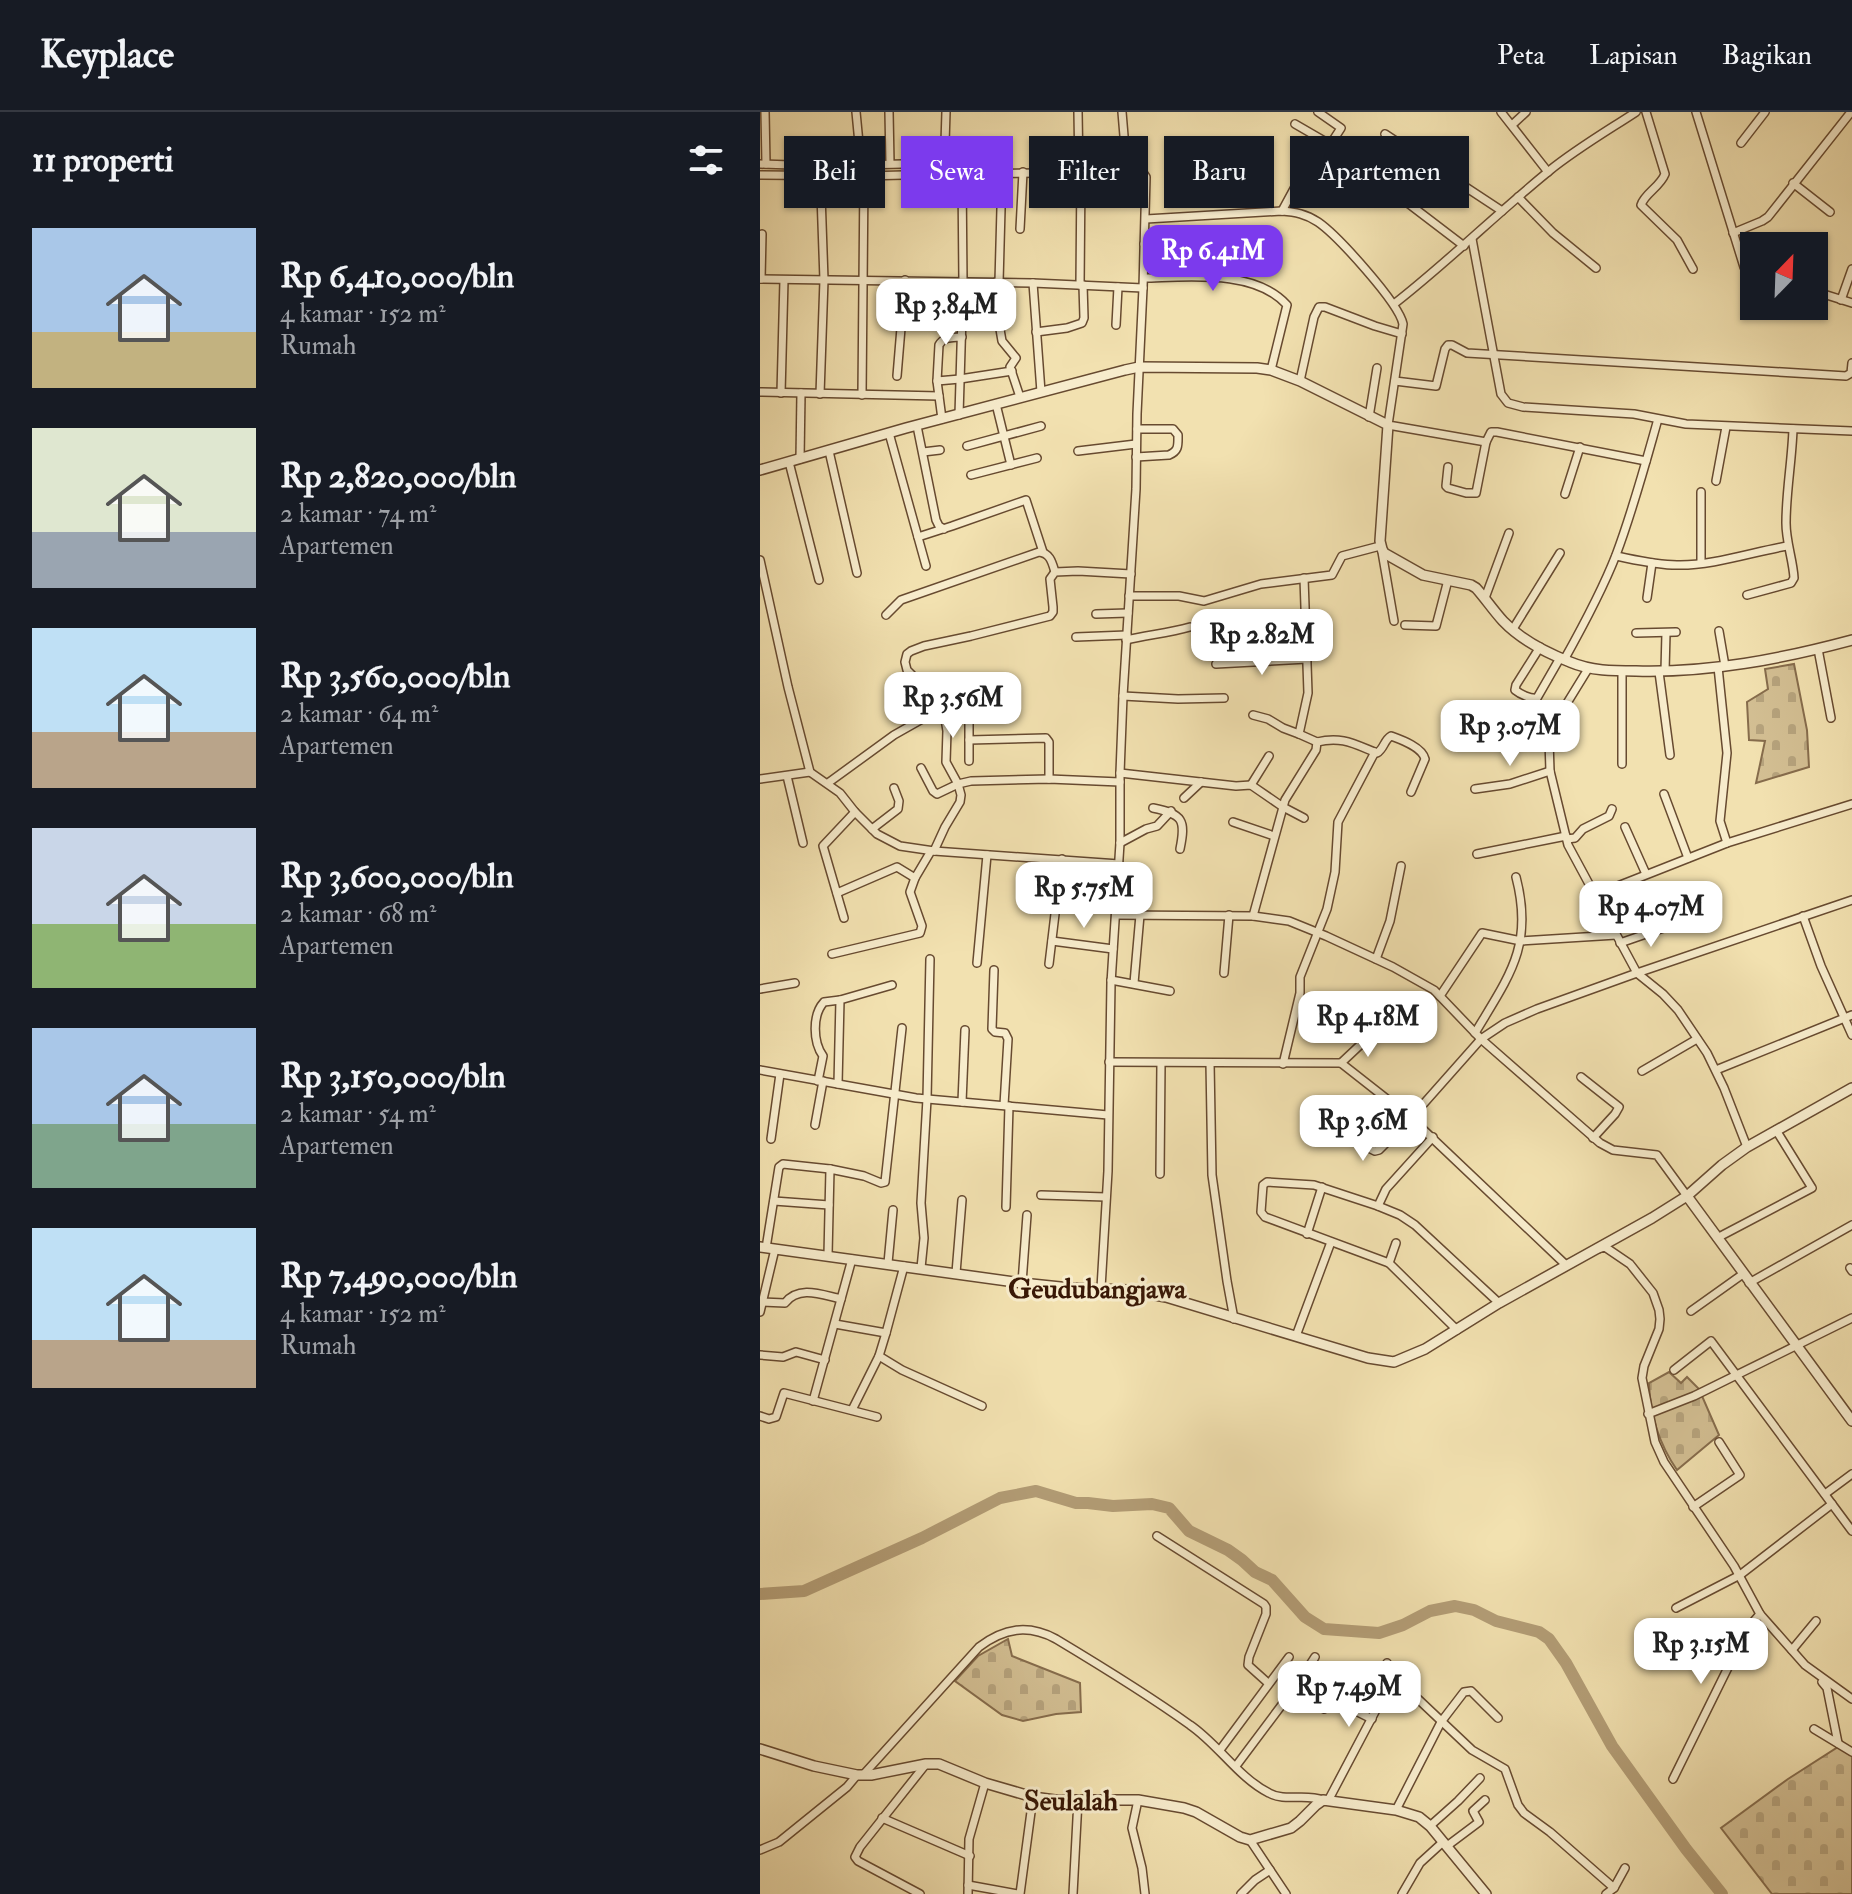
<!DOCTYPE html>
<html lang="id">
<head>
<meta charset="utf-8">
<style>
	body { margin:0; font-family:"IM FELL Double Pica",serif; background:#242831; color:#f1f3f6; height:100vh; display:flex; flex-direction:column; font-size:30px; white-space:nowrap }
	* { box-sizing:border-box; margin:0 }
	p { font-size:26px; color:#9ea1a6 }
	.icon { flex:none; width:44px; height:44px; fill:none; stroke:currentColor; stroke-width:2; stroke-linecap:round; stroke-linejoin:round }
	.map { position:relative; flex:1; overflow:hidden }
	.sheet { display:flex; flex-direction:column; background:#171b24; width:760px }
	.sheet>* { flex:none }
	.guide { position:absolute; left:24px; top:24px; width:760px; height:72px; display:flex; gap:16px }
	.needle { width:52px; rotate:23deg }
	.controls { position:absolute; left:980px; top:120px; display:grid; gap:16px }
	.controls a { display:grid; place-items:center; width:88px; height:88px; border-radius:0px; background:#171b24; box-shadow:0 2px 6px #0004; font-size:40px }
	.price { position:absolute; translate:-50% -68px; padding:0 18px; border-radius:16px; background:#fff; color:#222; font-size:26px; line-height:52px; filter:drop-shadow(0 2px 4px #0008) }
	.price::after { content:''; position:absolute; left:50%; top:48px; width:24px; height:18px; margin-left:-12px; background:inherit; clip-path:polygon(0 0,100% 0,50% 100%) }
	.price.selected { background:#7c3aed; color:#fff }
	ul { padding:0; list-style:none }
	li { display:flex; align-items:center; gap:24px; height:200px; padding:0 32px }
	li span { display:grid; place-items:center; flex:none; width:224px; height:160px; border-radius:0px; color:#555 }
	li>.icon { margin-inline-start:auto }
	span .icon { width:96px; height:96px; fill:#fffc; stroke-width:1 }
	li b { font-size:34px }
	h2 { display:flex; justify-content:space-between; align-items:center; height:96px; padding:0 32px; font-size:34px }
	.pill { padding:0 28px; border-radius:0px; background:#171b24; box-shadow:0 2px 6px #0004; font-size:28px; line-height:72px }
	.pill.selected { background:#7c3aed; color:#fff }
	header { display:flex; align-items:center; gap:48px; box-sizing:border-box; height:112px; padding:0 40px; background:#171b24; border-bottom:2px solid #363941 }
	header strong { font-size:38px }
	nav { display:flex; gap:44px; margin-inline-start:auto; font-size:28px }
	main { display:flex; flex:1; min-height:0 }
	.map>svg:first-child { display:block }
</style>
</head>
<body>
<header>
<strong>Keyplace</strong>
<nav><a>Peta</a><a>Lapisan</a><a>Bagikan</a></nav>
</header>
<main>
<section class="sheet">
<h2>11 properti<svg class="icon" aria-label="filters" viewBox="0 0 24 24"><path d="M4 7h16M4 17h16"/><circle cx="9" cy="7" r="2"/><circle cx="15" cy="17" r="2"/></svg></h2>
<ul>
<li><span style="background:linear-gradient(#a9c7e8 65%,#c2b280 0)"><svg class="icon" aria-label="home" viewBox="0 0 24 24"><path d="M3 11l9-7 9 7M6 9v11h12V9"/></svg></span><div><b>Rp 6,410,000/bln</b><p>4 kamar · 152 m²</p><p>Rumah</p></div></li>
<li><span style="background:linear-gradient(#dfe7d0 65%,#9aa5b1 0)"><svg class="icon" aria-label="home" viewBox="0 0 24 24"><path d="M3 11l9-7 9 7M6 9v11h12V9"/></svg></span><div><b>Rp 2,820,000/bln</b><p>2 kamar · 74 m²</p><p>Apartemen</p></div></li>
<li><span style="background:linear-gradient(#bfe0f5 65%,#b9a48a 0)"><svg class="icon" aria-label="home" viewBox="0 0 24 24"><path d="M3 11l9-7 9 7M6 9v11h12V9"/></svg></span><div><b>Rp 3,560,000/bln</b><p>2 kamar · 64 m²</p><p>Apartemen</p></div></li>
<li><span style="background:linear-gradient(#c9d6e8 60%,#8fb573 0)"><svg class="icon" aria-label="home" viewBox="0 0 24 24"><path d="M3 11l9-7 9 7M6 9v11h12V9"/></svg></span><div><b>Rp 3,600,000/bln</b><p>2 kamar · 68 m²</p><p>Apartemen</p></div></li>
<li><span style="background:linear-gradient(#a9c7e8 60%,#7fa58c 0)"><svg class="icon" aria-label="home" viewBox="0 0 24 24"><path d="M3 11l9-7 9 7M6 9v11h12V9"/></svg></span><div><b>Rp 3,150,000/bln</b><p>2 kamar · 54 m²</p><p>Apartemen</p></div></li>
<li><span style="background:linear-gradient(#bfe0f5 70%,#b9a48a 0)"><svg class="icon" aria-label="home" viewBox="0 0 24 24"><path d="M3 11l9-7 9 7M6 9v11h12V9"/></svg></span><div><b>Rp 7,490,000/bln</b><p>4 kamar · 152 m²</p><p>Rumah</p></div></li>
</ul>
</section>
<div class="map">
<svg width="1092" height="1782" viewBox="0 0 1092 1782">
	<defs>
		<pattern id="cemetery-stones" width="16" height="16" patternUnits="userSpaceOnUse" patternTransform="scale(2)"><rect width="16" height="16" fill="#d3bf93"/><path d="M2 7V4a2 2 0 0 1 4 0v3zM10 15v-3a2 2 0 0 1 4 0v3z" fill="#b6a37d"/></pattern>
	</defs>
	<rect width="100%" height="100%" fill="#f2e1b0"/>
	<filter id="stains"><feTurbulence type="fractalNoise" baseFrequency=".0025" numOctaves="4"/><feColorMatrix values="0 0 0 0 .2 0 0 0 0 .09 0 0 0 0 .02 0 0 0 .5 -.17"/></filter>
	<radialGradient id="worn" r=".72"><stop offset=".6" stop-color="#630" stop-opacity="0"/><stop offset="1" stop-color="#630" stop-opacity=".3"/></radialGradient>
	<g fill="url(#cemetery-stones)" stroke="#866c4c" stroke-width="2">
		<polygon points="1034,552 1047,618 1049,655 996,671 1005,629 989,628 987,590 1008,577 1005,557"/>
		<path d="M909,1260L921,1271L927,1265L939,1277L959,1323L917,1358C899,1332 890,1304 889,1271Z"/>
		<polygon points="248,1527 252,1544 320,1571 321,1600 296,1602 263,1609 242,1603 195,1569 218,1544"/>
		<polygon points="1078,1635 1092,1643 1092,1782 1012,1782 961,1716 1028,1667"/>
	</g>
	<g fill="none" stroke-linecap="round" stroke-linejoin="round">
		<polyline stroke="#b39d76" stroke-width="12" points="0,1482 44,1479 162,1426 240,1386 276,1379 316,1391 328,1391 353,1394 392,1392 409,1396 429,1419 468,1438 482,1448 495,1460 512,1468 545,1505 564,1517 619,1521 643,1513 670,1499 695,1494 714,1498 736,1509 779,1520 789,1527 806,1551 852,1634 926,1737 962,1782"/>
		<g stroke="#674a30" stroke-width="10">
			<g id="minor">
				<polyline points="5,0 6,52"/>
				<polyline points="96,0 101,52"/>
				<polyline points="129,0 130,51"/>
				<polyline points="186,0 184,62 376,60 384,62 386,65 383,176 377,302 376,377 363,584 360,661 360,731 351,871 348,1059 341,1176"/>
				<polyline points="318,0 319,60"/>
				<polyline points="362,0 367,60"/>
				<polyline points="558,0 581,16 570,33"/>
				<polyline points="741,0 788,60"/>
				<path d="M886,0L905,62C900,75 885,81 881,93L917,128L933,157"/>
				<polyline points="936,0 984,155 990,162 994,164"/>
				<polyline points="535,12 573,34 704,134"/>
				<polyline points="752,13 766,0"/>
				<polyline points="625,22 742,99"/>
				<polyline points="981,31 1005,0"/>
				<polyline points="184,40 221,39"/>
				<polyline points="0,52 60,54 184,51"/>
				<polyline points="0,63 104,64 184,62"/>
				<polyline points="1033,71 1070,100"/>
				<polyline points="758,85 793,121 836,156"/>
				<polyline points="522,99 535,75 573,34"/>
				<path d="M386,107L522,99C535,100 546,102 558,110C577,123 639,191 643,212L628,313L726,330L731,320H737L886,349"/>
				<polyline points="260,117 263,60"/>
				<polyline points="973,121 1002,109 1008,105 1091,0"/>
				<polyline points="712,127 741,282 748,291 763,295 874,302 926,312 1092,319"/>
				<polyline points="384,132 474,132 496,135"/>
				<path d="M384,166C428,165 495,157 527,193L511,258"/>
				<polyline points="0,167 273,171 383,176"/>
				<polyline points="1,167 2,122"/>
				<polyline points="236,170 236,194 242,229 256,246 250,255 260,285"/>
				<polyline points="239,170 242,60"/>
				<polyline points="273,171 281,280"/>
				<polyline points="320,173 321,60"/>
				<polyline points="1054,179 1092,191"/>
				<polyline points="1081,188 1092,157"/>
				<path d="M634,192C688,150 736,102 789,59C816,37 847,19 876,0"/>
				<polyline points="356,213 358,175"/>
				<polyline points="276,220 307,216 322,211 324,206 323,173"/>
				<path d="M202,225C193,226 184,224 179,233L177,269L200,267L252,259"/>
				<polyline points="137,264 145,168"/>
				<polyline points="177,269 182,307"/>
				<polyline points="540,269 554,205 559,195 565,195 615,214 642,222"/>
				<polyline points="635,269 676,274 685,237 688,233 692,233 707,241 1086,264 1091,261 1092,251"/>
				<polyline points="0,280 179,284"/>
				<polyline points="21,281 24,168"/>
				<polyline points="60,282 64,168 60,54"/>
				<polyline points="102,283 104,64"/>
				<polyline points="236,292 251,353"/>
				<polyline points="199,303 203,170 202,63"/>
				<polyline points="609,305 617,256"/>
				<polyline points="157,314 176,408 179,414 184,417"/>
				<polyline points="129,321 166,454"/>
				<polyline points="207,334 281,314"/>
				<polyline points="69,339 97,461"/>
				<polyline points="318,339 376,332"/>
				<polyline points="163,340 180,338"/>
				<path d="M376,345L409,343C419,339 418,333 418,323L413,317H377"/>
				<polyline points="40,347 41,281"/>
				<polyline points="29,350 59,468"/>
				<polyline points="688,355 686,374 688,376 706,381 716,381 726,330"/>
				<polyline points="211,363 277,346"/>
				<polyline points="956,369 966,315"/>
				<polyline points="941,380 941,451"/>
				<polyline points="805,382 820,335"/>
				<polyline points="158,425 192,414 266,388 283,440"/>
				<polyline points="622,440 634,509"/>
				<path d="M856,444C876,448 896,453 917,453C951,454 993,440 1027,434"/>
				<polyline points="0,448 28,575 50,660 80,681 95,700 117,722 140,734 174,739 359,752"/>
				<path d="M544,466L548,581L539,622L557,630C582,624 594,632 617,641C624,637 624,628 631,624C642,628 662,635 665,647L651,680"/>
				<path d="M987,483L1031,471L1034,466C1033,448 1026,430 1026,411C1026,380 1032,348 1033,317"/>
				<polyline points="369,484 419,484 444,489 501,472 572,463 582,444 620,434"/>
				<polyline points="725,486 749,421"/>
				<polyline points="887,486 892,451"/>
				<polyline points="336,502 368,501"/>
				<path d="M126,503L141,488L279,440C290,441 292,450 295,460"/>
				<polyline points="645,513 676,514 688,468"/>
				<polyline points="753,517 800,441"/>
				<polyline points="959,519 965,554"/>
				<polyline points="876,521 916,520"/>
				<polyline points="316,525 367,523"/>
				<path d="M366,528C387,523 409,521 430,515"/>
				<path d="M780,535L756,573L755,578C760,582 770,587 777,586L800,546"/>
				<polyline points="1058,537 1071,606"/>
				<path d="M804,548C823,514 842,479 856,443C873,398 885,353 898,307"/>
				<polyline points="456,552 547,547"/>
				<polyline points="958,555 967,641 960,709 967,731"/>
				<polyline points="828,557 796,609 789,628 790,659 808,733 877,861 903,882 918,898 947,941 964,976 987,1035"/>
				<polyline points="862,559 862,652"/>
				<polyline points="905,559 906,521"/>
				<polyline points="899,560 910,643"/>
				<polyline points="363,584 418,587 464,586"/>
				<polyline points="493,603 508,607 523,616 539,622"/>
				<polyline points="209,606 209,649"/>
				<polyline points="209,628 286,626 289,630 289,667"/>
				<polyline points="161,656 173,679 177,682 198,672 211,669 289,667 360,670"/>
				<polyline points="360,661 476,674 491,673 523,695 544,706"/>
				<polyline points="27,664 43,731"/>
				<polyline points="0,667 50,660"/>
				<polyline points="68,671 134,623 180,597"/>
				<polyline points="491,673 509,644"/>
				<polyline points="715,677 750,672 790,659"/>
				<polyline points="904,682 928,746"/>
				<polyline points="424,686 441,670"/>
				<path d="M393,696C423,702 426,708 420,737"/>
				<polyline points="473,710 514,724"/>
				<polyline points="865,715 886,762"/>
				<polyline points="112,717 138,697 139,689 134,676"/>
				<polyline points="807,727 815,726 823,717 849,704 852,697"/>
				<polyline points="360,731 386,717 397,714 411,699"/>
				<polyline points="174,739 185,715 200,690 201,683 198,672 186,650 187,619 185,607 178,592 171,582 147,558 145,550 147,542 151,539 164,534 211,524 290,504 293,500 293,495 290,467 295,460 318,459 371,462"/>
				<polyline points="717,742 806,724"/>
				<polyline points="291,777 302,747"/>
				<polyline points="77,781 137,755 155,766"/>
				<polyline points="835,783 967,731 1092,692"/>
				<polyline points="356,803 493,804 529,809 566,824 633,855 674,878 721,927 840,1031 853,1038 897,1043 927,1084"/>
				<polyline points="493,804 525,688 556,638 557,630"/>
				<polyline points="1043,804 1061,854 1092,923"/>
				<polyline points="84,806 63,734 95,700"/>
				<polyline points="292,829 353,837"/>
				<polyline points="860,831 912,813"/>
				<polyline points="72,842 160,821 162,814 150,780 155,766 171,739"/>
				<polyline points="616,847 630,809 641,754"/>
				<polyline points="217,851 227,743"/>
				<polyline points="289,852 295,802"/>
				<polyline points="234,858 232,917 235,920 245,921 248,927 244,993"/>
				<polyline points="464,861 469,803"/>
				<polyline points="351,868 410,879"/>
				<polyline points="374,871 380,803"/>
				<polyline points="0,877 35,871"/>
				<polyline points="680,884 722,821 761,829 856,823"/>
				<path d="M715,921C749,864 774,834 756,765"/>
				<polyline points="349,950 581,951 651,1006 619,1038 615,1039 609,1036 561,990"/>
				<polyline points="450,951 452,1063 467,1169 474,1207"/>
				<polyline points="581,951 614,920"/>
				<polyline points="523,952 540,881 540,865 567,797 575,760 578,710 615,640"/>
				<polyline points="0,958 156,986 348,1003"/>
				<polyline points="956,958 1092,903"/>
				<polyline points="882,959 937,927"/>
				<polyline points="821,965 859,995 855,1002 833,1026"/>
				<path d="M58,969L63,944C53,930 52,903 64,890L80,888"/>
				<polyline points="78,972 80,888 132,873"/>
				<polyline points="202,990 205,918"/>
				<polyline points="55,1013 63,969"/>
				<polyline points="11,1027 20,962"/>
				<polyline points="400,1062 401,951"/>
				<polyline points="281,1083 346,1085"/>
				<polyline points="14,1089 69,1093"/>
				<polyline points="618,1094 626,1077 673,1025"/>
				<polyline points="246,1095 249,994"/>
				<polyline points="547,1122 562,1075"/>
				<polyline points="957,1126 1052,1076 1016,1018"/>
				<polyline points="6,1136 19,1055 23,1052 70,1057"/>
				<polyline points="838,1137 845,1135 870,1152 893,1181 899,1198 900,1207 899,1217 884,1254 882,1266 895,1330 904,1350 974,1454 1000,1502 1045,1553 1092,1587"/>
				<polyline points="68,1143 70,1057 104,1064 121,1071 125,1070 142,916"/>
				<polyline points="128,1151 133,1098"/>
				<polyline points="629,1151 636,1131"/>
				<polyline points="806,1153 651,1006 721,927 745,911 777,897 877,861 1092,788"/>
				<polyline points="161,1156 164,1126 161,1091 167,987 170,847"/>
				<polyline points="1090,1156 1092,1159"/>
				<polyline points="196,1161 202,1088"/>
				<polyline points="262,1171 267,1103"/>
				<polyline points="989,1171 1092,1113"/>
				<path d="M0,1190L25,1191C39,1173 62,1183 81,1187"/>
				<polyline points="931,1199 983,1162"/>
				<polyline points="0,1200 15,1137"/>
				<polyline points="75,1212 126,1221"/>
				<polyline points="697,1218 629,1151 505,1105 501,1100 503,1073 507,1070 554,1073 618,1094 640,1103 655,1113 739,1191"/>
				<polyline points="536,1224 571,1130"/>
				<polyline points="0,1243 23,1245 36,1240 65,1248"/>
				<polyline points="119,1244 142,1258 222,1294"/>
				<polyline points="914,1258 951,1229 1092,1419"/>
				<polyline points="53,1289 92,1147"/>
				<polyline points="92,1298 119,1244 126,1221 144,1154"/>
				<polyline points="888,1302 934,1284 1092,1206"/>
				<polyline points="0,1304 9,1307 16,1305 24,1281 117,1305"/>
				<polyline points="1065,1382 1092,1362"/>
				<polyline points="933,1395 980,1363 959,1330"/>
				<polyline points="397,1424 504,1492 506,1495 506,1502 489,1545 488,1553 508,1571"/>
				<polyline points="916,1496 980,1463 1072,1392"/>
				<polyline points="1032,1538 1056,1509"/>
				<polyline points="541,1567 564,1597"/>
				<polyline points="1062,1570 1067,1576 1078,1631"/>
				<polyline points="658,1587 712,1638 745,1657 758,1693 764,1701 790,1720 854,1776"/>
				<polyline points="584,1593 612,1607"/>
				<polyline points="1054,1617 1092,1640"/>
				<polyline points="460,1638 529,1545"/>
				<polyline points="476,1654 539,1570 555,1545"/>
				<path d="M103,1663L219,1535C244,1516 268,1512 296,1527C341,1554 387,1582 430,1613C458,1632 479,1666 509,1681C525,1690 545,1681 563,1688"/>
				<polyline points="913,1667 987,1517 1000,1502"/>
				<polyline points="569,1687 627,1577 628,1566 627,1551"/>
				<polyline points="378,1688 372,1716 382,1756 385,1782"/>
				<polyline points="636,1698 681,1610 704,1580 711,1579 738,1606"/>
				<polyline points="122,1706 210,1744"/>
				<polyline points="670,1714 698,1689 720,1666"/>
				<polyline points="490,1728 526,1782"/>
				<polyline points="687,1734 719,1710 713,1699 725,1688"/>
				<polyline points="0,1738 19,1730 87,1675 97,1663"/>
				<polyline points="208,1773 258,1782"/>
				<polyline points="160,1782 98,1749 95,1745 100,1735 166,1652"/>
				<polyline points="208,1782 209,1727 225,1671"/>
				<polyline points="260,1782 273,1685"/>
				<polyline points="313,1782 318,1688"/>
				<polyline points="481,1782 495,1768 510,1758"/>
				<polyline points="642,1782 660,1751 683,1730"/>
				<polyline points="846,1782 854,1776 865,1756"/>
			</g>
		</g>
		<g stroke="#674a30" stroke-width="12">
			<g id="tertiary">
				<path d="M0,358L146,316L365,258L379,255L497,256L511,258L540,269L628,313L620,429L622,437L624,441L663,463L711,473L716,476C725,486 733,498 743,509C760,527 787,541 810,550C831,559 853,559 876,559C949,561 1021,547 1092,528"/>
				<polyline points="927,1084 1092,1309"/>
				<polyline points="0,1135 262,1171 310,1176 367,1178 406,1185 608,1246 634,1250 665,1237 739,1191 892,1106 927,1084 962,1053 987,1035 1092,976"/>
				<polyline points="0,1637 54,1654 97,1663 111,1663 166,1652 179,1652 225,1671 273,1685 295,1688 378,1688 424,1696 436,1700 480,1725 490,1728 531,1716 540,1709 556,1693 563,1688 636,1698 659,1705 670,1714 726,1782"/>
			</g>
		</g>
		<use href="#minor" stroke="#f7eccc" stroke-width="7"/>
		<use href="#tertiary" stroke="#f7eccc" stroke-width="9"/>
	</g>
	<g text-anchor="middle" stroke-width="6" stroke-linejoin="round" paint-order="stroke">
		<g font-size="28" font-weight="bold" fill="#391806" stroke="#f7eccc">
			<text x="337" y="1186">Geudubangjawa</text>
			<text x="311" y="1698">Seulalah</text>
		</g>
	</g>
	<rect width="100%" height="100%" filter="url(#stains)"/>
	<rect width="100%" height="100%" fill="url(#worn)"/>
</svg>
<div class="controls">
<a><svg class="needle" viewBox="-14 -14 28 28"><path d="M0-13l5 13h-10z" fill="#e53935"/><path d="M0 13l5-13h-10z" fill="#9ea1a6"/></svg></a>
</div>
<b class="price selected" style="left:453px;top:181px">Rp 6.41M</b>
<b class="price" style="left:186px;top:235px">Rp 3.84M</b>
<b class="price" style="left:502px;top:565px">Rp 2.82M</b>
<b class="price" style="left:193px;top:628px">Rp 3.56M</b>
<b class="price" style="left:750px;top:656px">Rp 3.07M</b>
<b class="price" style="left:324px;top:818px">Rp 5.75M</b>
<b class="price" style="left:891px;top:837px">Rp 4.07M</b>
<b class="price" style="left:608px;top:947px">Rp 4.18M</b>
<b class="price" style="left:603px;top:1051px">Rp 3.6M</b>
<b class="price" style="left:941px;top:1574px">Rp 3.15M</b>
<b class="price" style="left:589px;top:1617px">Rp 7.49M</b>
<div class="guide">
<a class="pill">Beli</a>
<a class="pill selected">Sewa</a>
<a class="pill">Filter</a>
<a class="pill">Baru</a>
<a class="pill">Apartemen</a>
</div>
</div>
</main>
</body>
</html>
